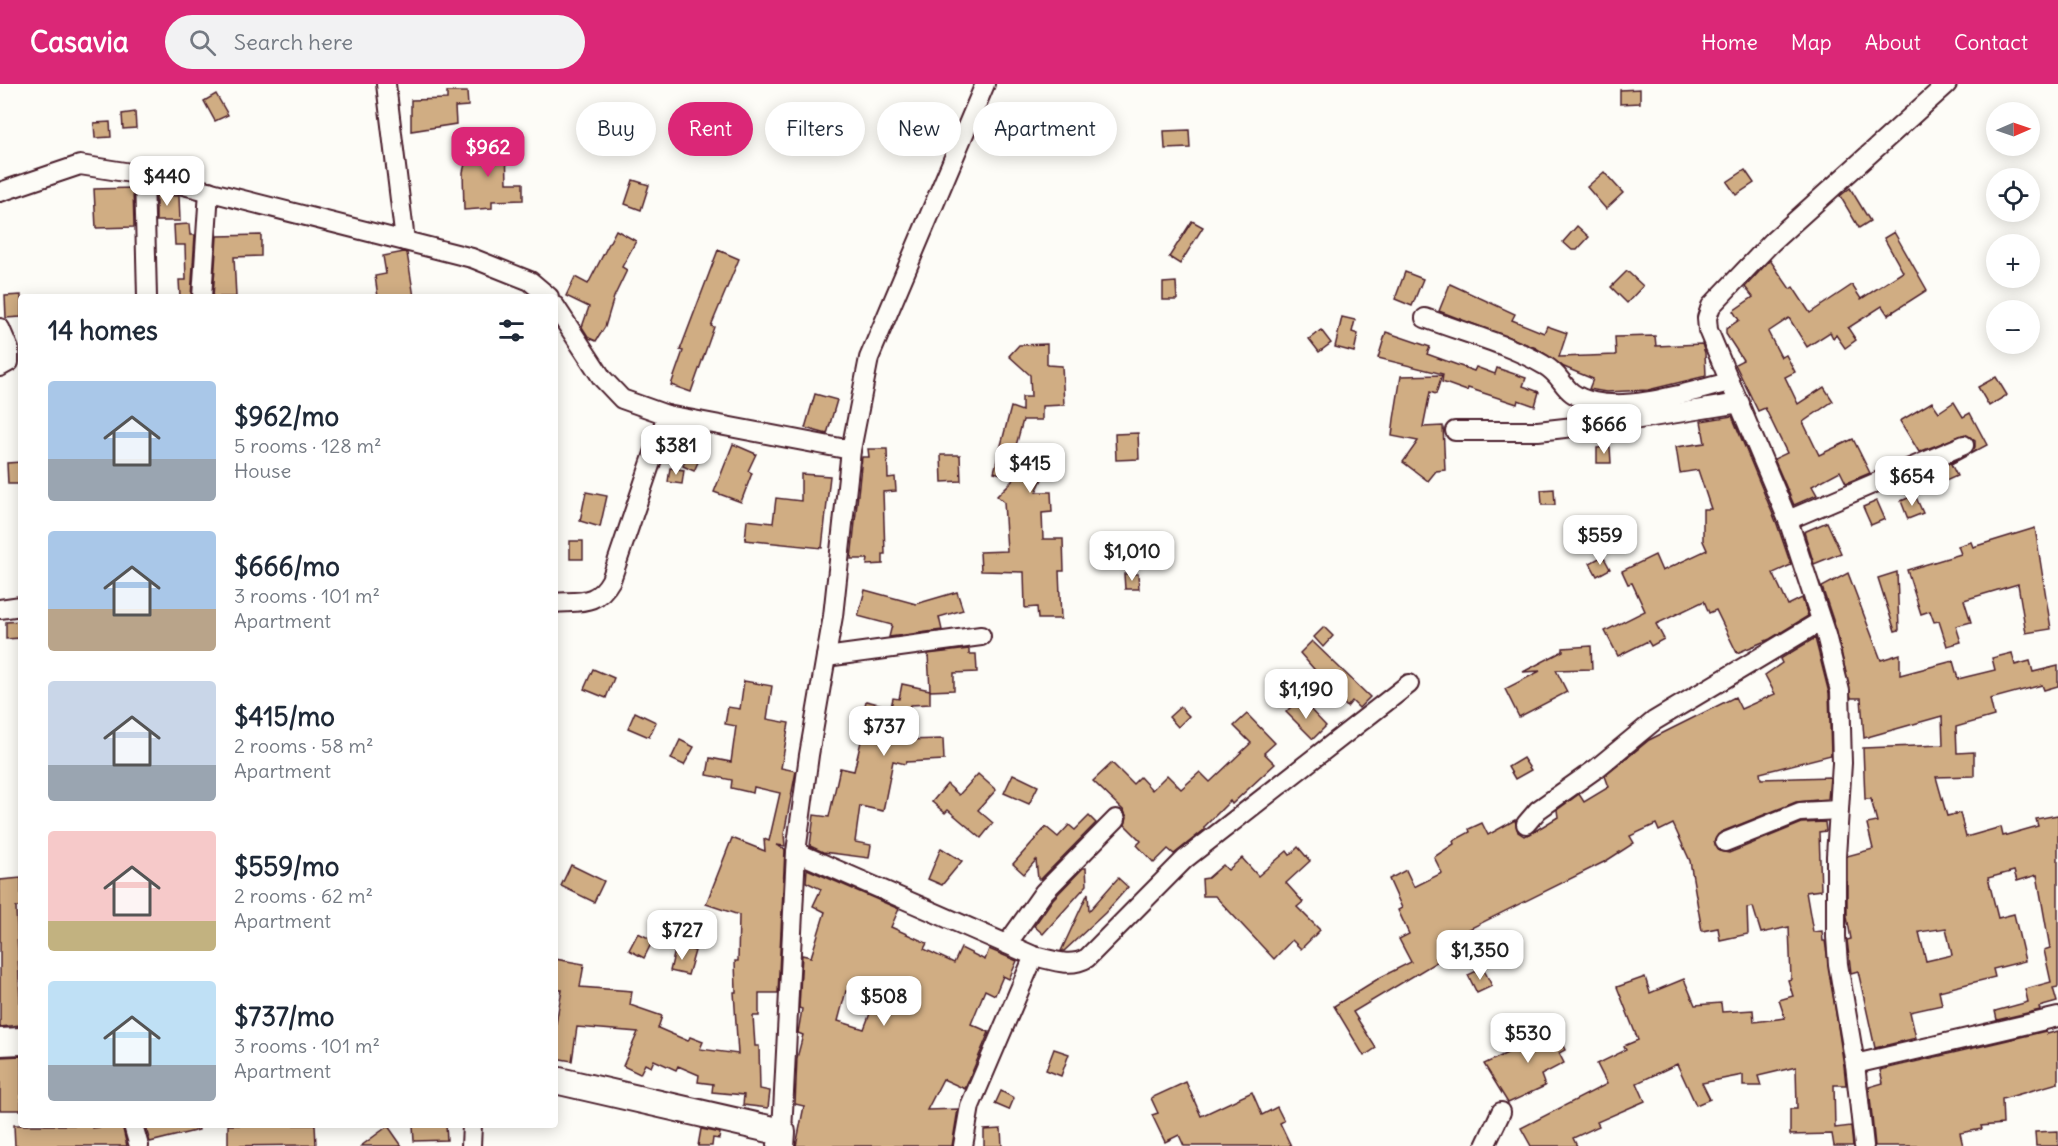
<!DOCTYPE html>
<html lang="en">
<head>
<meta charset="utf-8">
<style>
	body { margin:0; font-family:Delius,sans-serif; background:#f2f2f3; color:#1f2937; height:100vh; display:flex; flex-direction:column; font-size:22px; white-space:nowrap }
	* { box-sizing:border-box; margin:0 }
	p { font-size:20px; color:#747a83 }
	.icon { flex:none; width:33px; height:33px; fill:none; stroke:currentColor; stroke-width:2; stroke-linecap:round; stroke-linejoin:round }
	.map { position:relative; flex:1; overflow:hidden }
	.details { position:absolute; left:18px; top:210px; width:540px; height:834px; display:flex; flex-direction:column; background:#fff; border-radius:6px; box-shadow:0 3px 15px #0003 }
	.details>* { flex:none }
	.banner { position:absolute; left:576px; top:18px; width:570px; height:54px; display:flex; gap:12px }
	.needle { width:39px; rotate:88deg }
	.controls { position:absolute; left:1986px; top:18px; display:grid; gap:12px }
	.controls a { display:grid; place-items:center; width:54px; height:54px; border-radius:50%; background:#fff; box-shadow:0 3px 15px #0003; font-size:30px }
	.price { position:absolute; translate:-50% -51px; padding:0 14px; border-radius:12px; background:#fff; color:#222; font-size:20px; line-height:39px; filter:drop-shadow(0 2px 3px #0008) }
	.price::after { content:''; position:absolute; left:50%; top:36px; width:18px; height:14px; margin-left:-9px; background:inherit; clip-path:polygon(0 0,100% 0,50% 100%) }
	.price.selected { background:#db2777; color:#fff }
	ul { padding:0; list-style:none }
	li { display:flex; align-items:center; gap:18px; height:150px; padding:0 30px }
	li span { display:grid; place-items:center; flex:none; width:168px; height:120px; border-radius:6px; color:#555 }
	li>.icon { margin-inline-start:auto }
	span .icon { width:72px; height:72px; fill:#fffc; stroke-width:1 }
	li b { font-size:26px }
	h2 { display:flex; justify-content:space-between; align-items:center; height:72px; padding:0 30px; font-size:26px }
	.chip { padding:0 21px; border-radius:27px; background:#fff; box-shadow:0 3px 15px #0003; font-size:21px; line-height:54px }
	.chip.selected { background:#db2777; color:#fff }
	header { display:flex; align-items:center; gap:36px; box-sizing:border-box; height:84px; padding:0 30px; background:#db2777; color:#fff }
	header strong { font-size:28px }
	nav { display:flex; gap:33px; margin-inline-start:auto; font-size:21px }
	.search { width:420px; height:54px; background:#f2f2f3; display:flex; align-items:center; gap:15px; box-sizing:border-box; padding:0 21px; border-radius:33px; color:#747a83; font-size:22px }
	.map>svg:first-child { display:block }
</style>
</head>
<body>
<header>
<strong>Casavia</strong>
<div class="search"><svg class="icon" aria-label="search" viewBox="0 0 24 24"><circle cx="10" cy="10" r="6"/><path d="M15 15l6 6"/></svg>Search here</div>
<nav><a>Home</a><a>Map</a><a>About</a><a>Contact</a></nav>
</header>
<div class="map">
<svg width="2058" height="1062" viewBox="0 0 2058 1062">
	<rect width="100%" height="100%" fill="#fdfcf7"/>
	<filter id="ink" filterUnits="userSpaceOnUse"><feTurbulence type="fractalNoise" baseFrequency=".0167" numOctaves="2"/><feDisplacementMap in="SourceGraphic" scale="12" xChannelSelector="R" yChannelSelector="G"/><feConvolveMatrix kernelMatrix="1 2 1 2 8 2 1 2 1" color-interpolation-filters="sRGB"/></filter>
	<g filter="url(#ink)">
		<g fill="#d0ad83" stroke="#4a1f2b" stroke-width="1.5" fill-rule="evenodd">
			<polygon points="1640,5 1640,19 1620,20 1620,6"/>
			<polygon points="447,8 467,8 468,22 455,23 456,40 411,47 411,16 447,15"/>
			<polygon points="216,10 228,31 215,37 204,17"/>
			<polygon points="135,28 136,44 123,45 122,30"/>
			<polygon points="110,38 111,53 95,54 94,39"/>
			<polygon points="1189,46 1190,64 1165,65 1164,47"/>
			<polygon points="486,53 487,64 506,63 507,99 523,99 523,116 492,117 492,124 464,126 463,88 466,76 471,76 472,70 472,54"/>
			<polygon points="1745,86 1754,99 1736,111 1727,98"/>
			<polygon points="1604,88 1623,109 1606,125 1587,103"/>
			<polygon points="633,96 649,101 641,126 625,120"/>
			<polygon points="133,104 134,143 96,144 94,105"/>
			<polygon points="1850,104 1870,137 1859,144 1840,112"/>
			<polygon points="156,106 164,108 164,111 179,112 180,137 156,137"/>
			<polygon points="1192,137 1203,143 1180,180 1169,173"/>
			<polygon points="189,140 190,151 195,151 191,213 180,213 179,196 186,196 185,161 175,161 174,141"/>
			<polygon points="1577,142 1589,153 1577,166 1572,166 1563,158"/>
			<polygon points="616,146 636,157 622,183 627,186 614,213 605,243 596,257 589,254 582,243 589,223 566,212 575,193 588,200"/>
			<polygon points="1894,148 1927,206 1888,231 1882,222 1848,244 1856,256 1845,264 1836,251 1833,254 1830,248 1807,263 1789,234 1768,248 1781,273 1786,271 1795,288 1785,293 1798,320 1824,303 1833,317 1803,338 1819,371 1853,355 1870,389 1846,399 1840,387 1812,402 1817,411 1794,421 1774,375 1787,369 1765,324 1758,327 1735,280 1743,276 1726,250 1726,245 1739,236 1733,227 1753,213 1745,203 1770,176 1790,205 1793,203 1810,229 1852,201 1861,215 1903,188 1884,154"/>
			<polygon points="261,151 261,172 234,173 236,213 213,213 217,152"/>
			<polygon points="718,166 739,175 711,242 714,243 691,308 671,301 683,267 680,266"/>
			<polygon points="404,168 407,169 414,213 378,213 375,192 386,190 383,172"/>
			<polygon points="1627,187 1643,202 1627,219 1611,203"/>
			<polygon points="1405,188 1423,195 1412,222 1395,215"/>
			<polygon points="1176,198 1177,216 1163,216 1163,199"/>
			<polygon points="1450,200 1515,230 1512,236 1544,249 1547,242 1567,249 1559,273 1616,271 1615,253 1655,252 1656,262 1702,260 1705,269 1706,292 1648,306 1606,308 1589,305 1593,295 1564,283 1536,264 1439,227"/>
			<polygon points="21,211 21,233 6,234 5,212"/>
			<polygon points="1342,233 1355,236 1352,248 1358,250 1354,268 1335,263"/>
			<polygon points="1321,246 1331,259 1319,268 1309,255"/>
			<polygon points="1386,248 1430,263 1427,270 1474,287 1476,283 1495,290 1497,284 1526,294 1523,302 1539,308 1535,322 1518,316 1517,320 1468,304 1467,307 1442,298 1443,290 1378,274"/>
			<polygon points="1047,260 1047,281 1062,282 1064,321 1042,322 1042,336 1023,336 1012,376 1045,389 1036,408 1051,408 1052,428 1042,429 1043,455 1063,455 1064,487 1059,487 1061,535 1038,535 1037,523 1025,524 1024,488 981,487 980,468 1007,467 1004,418 997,412 1015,394 994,388 1011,323 1022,327 1022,313 1031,313 1030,291 1009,272 1019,261"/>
			<polygon points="1442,291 1436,310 1430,308 1423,343 1443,342 1445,386 1436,387 1428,397 1403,378 1418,357 1392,352 1394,335 1401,292"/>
			<polygon points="1996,293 2007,311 1989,322 1978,303"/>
			<polygon points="815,310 837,316 827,350 805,344"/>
			<polygon points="1932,318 1939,328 1954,318 1963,333 1970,329 1987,361 1970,370 1975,363 1975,357 1965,350 1919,368 1900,337"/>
			<polygon points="1732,332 1777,440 1791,481 1773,489 1788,521 1802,514 1808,532 1770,555 1737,569 1716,526 1709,529 1704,517 1656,540 1664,555 1651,562 1648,557 1618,572 1605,547 1645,527 1632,499 1628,500 1622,487 1655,471 1662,487 1707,466 1703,457 1703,425 1711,425 1698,386 1680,389 1676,363 1705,359 1701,337"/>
			<polygon points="1138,349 1139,375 1116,376 1115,350"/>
			<polygon points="695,351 708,356 694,387 683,382"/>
			<polygon points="733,360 756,370 748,387 752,389 741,418 714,408"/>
			<polygon points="1610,363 1611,379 1597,379 1597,364"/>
			<polygon points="868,365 887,365 888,394 895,393 896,407 883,408 885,470 883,470 883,480 867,481 868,475 851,475 862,373 869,373"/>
			<polygon points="941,371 960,371 961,397 942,398"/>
			<polygon points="1966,372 1951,380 1957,392 1914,411 1908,397"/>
			<polygon points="21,378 21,400 8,400 7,379"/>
			<polygon points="670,384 684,386 682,400 668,398"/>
			<polygon points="801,390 830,392 822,464 745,456 747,436 773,439 776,414 801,417"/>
			<polygon points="1554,405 1555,421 1542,421 1541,406"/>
			<polygon points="586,408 607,412 600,443 580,437"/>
			<polygon points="1915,411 1923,429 1908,435 1901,417"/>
			<polygon points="1877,417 1885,435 1871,441 1863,423"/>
			<polygon points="1827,438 1841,469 1814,480 1804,448"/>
			<polygon points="2035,444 2051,545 2026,549 2018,500 1964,516 1971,538 1956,542 1961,558 1947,562 1939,537 1934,538 1930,527 1921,530 1907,486 1961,470 1958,462 1971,458 1973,463"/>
			<rect x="570" y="457" width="13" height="18"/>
			<polygon points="1603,472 1610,485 1597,492 1590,479"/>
			<polygon points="1897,488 1899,546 1895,547 1878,494"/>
			<path d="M1848,489L1881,576L1900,570V591L1953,577L1958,595L1966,593L1995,586L1992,574L2012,569L2015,581L2030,577L2033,588L2058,582V602L2044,606L2042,601L1990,615L1994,632L1956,643L1957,669L1974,668V692L1936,693L1947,732L1960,729L1966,753L2001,743L2003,752L2038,742L2036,735L2058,731V903L2053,904L2057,918L2039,923L2040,926L1997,936L1995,927L2028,918L2025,905L2051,898L2044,866L2050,864L2037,791L2017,797L2014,787L1988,794L1998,834L2014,830L2025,877L1993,885L1995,893L1939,907L1942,921L1910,928L1916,954L1875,964L1858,887L1851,889L1847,856L1851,855L1847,833V772L1873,765L1867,740L1877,738L1871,715H1865L1863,664L1943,661L1942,632L1864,654L1861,614H1851L1837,548L1822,503ZM1946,844L1952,871L1926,877L1919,848Z"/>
			<polygon points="1124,490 1138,490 1139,505 1125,505"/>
			<polygon points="865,506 916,520 957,508 963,526 939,533 942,546 889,553 892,541 858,532"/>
			<polygon points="21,537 21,554 6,555 6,538"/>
			<polygon points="1324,543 1333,552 1323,563 1314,553"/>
			<polygon points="1815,554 1829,609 1831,671 1760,689 1761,695 1830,693 1828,715 1796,718 1721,748 1714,757 1719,767 1729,769 1802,739 1825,738 1826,747 1819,748 1821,806 1806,808 1813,848 1822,847 1823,857 1825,857 1844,982 1846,1001 1834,1001 1835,1044 1851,1042 1853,1062 1834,1062 1832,1050 1790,1051 1790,1025 1797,1025 1796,983 1758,992 1761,1002 1743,1002 1743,991 1702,999 1710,1015 1696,1021 1677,980 1637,999 1645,1017 1597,1038 1599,1042 1573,1054 1577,1062 1531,1062 1521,1044 1607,1000 1597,980 1626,966 1624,962 1638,956 1617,903 1645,893 1650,909 1684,895 1695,921 1721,919 1722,928 1753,926 1754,938 1785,934 1779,916 1793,912 1788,896 1791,895 1789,843 1761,849 1753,823 1747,824 1748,850 1720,856 1718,844 1702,847 1690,777 1673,740 1659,747 1656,740 1630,752 1634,759 1606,777 1449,855 1455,867 1353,928 1376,964 1364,972 1334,922 1381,893 1411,878 1399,855 1409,850 1398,826 1402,824 1389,795 1406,786 1414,803 1442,789 1434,773 1454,760 1453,757 1470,748 1469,745 1482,739 1488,751 1515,736 1518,748 1524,752 1530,750 1558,733 1557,726 1579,710 1584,718 1609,703 1605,692 1649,656 1735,613 1741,625 1775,610 1765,591 1782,579 1780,575"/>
			<polygon points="1312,557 1370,613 1359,624 1352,617 1347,623 1300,569"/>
			<polygon points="1591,562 1592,585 1556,586 1567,608 1519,633 1505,605 1540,587 1523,588 1563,567 1563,564"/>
			<polygon points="969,565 969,570 976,570 977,588 954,589 954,606 930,607 930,620 910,621 903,656 943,655 944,676 906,678 905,680 893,677 883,727 860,722 855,758 871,761 869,774 823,768 810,762 814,731 829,733 840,684 854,687 863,649 859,648 866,617 891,623 893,614 899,615 902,600 930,606 928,570"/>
			<polygon points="593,585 614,594 606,614 584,605"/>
			<polygon points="744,597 772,602 767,635 789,639 781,684 796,687 784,750 785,762 776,761 785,765 778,909 759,909 759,932 753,932 755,962 759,962 760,1005 770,1007 768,1024 743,1021 744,1011 712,1008 713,1000 698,998 699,991 678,982 676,986 654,976 651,983 645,980 640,990 623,982 638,948 577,943 572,977 555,974 555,945 562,906 555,906 555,875 584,880 580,903 632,907 630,921 662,932 658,944 688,957 690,953 703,958 700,965 738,970 734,908 736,908 735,877 738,877 739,831 706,820 732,754 765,767 764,755 769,757 780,709 754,703 753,709 731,704 732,696 707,691 710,674 731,678 736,642 725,640 728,623 740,625"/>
			<polygon points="1296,618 1306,627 1309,624 1326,642 1313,655 1286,628"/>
			<polygon points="1180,623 1189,632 1178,643 1169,633"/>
			<polygon points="635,628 656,638 649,653 628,644"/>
			<polygon points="1247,630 1275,659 1264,669 1275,680 1232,720 1230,717 1204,743 1204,746 1174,770 1168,765 1154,779 1137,761 1141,757 1125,741 1127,733 1124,727 1093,697 1112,679 1133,700 1140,693 1152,706 1167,691 1181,705 1200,688 1210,698 1251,659 1234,642"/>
			<polygon points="680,656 694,663 684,681 671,675"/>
			<polygon points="1523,674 1531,686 1515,695 1508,683"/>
			<polygon points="978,690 996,706 978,726 993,739 981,754 948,726 945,729 932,718 947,700 959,711"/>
			<polygon points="1013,690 1038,702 1029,720 1004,709"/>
			<polygon points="1089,732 1096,739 1041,795 1038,795 1036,776 1024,790 1013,780 1046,743 1058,753 1069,741 1075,746"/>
			<polygon points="1298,763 1310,777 1286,799 1303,818 1297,823 1320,846 1301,865 1292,856 1274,875 1215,812 1203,812 1202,795 1208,794 1223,781 1228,786 1242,774 1258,792 1287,767 1290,771"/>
			<polygon points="941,764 962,777 942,801 928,795"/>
			<polygon points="571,781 604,797 594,818 561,802"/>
			<polygon points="1083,784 1086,784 1087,801 1043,850 1034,842 1053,815"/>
			<path d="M807,785L899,825L891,843L927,859L924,865L954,879L961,864L985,876L989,865L1017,877L1009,895L1003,892L995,911L985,906L971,940L989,948L965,1005L943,995L927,1026L958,1025L952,1062H796L804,1022L795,1020L797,974L803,951L798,949L802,925L799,924L802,871L811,873L825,828L813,822L821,805L806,798ZM846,907L874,919L864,945L838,937Z"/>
			<polygon points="21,794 21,823 16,823 21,941 0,943 0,796"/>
			<polygon points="1118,794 1128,803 1105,829 1064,867 1061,867 1088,809 1089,827"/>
			<polygon points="638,849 653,856 644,874 629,866"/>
			<polygon points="676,862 695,867 688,891 670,887"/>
			<polygon points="1483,884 1492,902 1477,909 1468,891"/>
			<polygon points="1551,936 1565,966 1559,969 1564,979 1541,991 1545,1002 1508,1019 1484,980 1537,955 1532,945"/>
			<polygon points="2046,947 2047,950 2058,947 2058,999 2002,1015 2003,1040 1981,1042 1982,1045 1960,1049 1963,1062 1875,1062 1869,1003 1883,999 1880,986"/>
			<polygon points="1054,965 1069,970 1061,992 1046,986"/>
			<polygon points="21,972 21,1026 0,1026 0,973"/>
			<polygon points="1186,998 1201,1032 1252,1008 1262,1031 1277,1023 1284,1037 1280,1039 1291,1062 1184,1062 1179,1051 1165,1058 1152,1031 1158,1029 1151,1014"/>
			<polygon points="1001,1007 1014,1014 1009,1026 995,1020"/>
			<polygon points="14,1041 92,1041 92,1044 122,1041 127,1062 15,1062"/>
			<polygon points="145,1041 198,1041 199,1046 150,1058"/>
			<polygon points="228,1041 315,1041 316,1061 228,1062"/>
			<polygon points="413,1041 446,1041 447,1056 414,1057"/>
			<polygon points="388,1042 402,1062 361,1062"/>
			<polygon points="701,1045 720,1049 719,1055 713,1054 712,1062 698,1062"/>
			<polygon points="1001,1045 1002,1062 984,1062 984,1046"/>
			<polygon points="2058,1047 2058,1062 2036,1062 2035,1048"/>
		</g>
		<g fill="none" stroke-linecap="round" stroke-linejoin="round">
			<g stroke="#4a1f2b" stroke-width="22">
				<g id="street">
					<polyline points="386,0 405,157"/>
					<polyline points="144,91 147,213"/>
					<polyline points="0,108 80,81 144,91 472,174 530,197 549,213"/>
					<polyline points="202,213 209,107"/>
					<polyline points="555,222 602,294 622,315 667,331 851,366"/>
					<path d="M1425,234C1464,249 1509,260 1544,281C1567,294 1559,310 1594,318C1633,327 1691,307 1730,298"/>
					<polyline points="0,244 9,265 9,278 0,283"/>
					<polyline points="1455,347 1538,347 1627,337 1740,319"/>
					<polyline points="1788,436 1964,361"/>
					<path d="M555,519C581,517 597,521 611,496L667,331"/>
					<polyline points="0,525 21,522"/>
					<polyline points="826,573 981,552"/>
					<polyline points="1526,740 1538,726 1597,684 1654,637 1821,537"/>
					<polyline points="1725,758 1800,728 1839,726"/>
					<polyline points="796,768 1034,872 970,1022 963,1062"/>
					<polyline points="1007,860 1044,808 1116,735"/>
					<path d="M1034,872C1052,876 1070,884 1087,874L1185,775L1409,600"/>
					<polyline points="1855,980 2058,933"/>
					<polyline points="133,1041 139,1062"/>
					<polyline points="782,1048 796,768 809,671 833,532 851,366 869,274 985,0"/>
					<polyline points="471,1062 472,1041"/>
					<polyline points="1485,1062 1501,1028"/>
					<polyline points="1864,1062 1855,980 1838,880 1836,853 1836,772 1842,679 1840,607 1826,551 1788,436 1708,246 1707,234 1711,222 1772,158 1947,0"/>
				</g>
			</g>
			<g stroke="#4a1f2b" stroke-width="30">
				<g id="secondary">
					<polyline points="0,958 21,957"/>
					<polyline points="555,996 782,1048 781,1062"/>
				</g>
			</g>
			<use href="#street" stroke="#fdfcf7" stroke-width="18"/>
			<use href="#secondary" stroke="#fdfcf7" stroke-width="26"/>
		</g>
	</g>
</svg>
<div class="controls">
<a><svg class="needle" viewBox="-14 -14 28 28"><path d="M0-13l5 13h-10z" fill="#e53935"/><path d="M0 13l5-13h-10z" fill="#747a83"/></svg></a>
<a><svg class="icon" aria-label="locate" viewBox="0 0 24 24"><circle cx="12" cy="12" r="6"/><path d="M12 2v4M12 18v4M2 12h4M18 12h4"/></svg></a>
<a>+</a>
<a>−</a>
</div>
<b class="price selected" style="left:488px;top:94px">$962</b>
<b class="price" style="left:167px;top:123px">$440</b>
<b class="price" style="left:1604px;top:371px">$666</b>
<b class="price" style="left:676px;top:392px">$381</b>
<b class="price" style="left:1030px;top:410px">$415</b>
<b class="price" style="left:1912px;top:423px">$654</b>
<b class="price" style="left:1600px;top:482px">$559</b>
<b class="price" style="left:1132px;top:498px">$1,010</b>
<b class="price" style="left:1306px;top:636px">$1,190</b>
<b class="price" style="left:884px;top:673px">$737</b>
<b class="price" style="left:682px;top:877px">$727</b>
<b class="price" style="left:1480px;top:897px">$1,350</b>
<b class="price" style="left:884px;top:943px">$508</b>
<b class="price" style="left:1528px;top:980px">$530</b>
<div class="banner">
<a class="chip">Buy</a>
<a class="chip selected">Rent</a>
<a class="chip">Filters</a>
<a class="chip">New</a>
<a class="chip">Apartment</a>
</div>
<section class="details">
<h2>14 homes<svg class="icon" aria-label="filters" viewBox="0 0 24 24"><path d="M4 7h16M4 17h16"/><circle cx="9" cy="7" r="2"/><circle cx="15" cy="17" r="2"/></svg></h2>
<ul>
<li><span style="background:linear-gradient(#a9c7e8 65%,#9aa5b1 0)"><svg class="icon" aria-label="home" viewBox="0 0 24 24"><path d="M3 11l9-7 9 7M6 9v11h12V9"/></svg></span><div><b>$962/mo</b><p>5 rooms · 128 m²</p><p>House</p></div></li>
<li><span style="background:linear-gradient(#a9c7e8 65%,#b9a48a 0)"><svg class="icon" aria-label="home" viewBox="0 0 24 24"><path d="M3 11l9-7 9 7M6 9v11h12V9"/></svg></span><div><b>$666/mo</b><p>3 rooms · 101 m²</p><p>Apartment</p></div></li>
<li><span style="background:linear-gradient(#c9d6e8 70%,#9aa5b1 0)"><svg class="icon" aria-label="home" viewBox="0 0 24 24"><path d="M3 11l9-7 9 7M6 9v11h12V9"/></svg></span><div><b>$415/mo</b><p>2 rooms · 58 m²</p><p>Apartment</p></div></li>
<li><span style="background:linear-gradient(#f6c9c9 75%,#c2b280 0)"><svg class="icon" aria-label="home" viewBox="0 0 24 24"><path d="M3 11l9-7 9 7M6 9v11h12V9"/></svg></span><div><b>$559/mo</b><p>2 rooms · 62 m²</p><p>Apartment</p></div></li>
<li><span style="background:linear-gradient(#bfe0f5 70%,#9aa5b1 0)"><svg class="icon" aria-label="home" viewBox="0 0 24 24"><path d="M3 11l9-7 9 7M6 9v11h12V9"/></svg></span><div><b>$737/mo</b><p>3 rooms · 101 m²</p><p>Apartment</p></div></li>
</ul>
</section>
</div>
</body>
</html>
